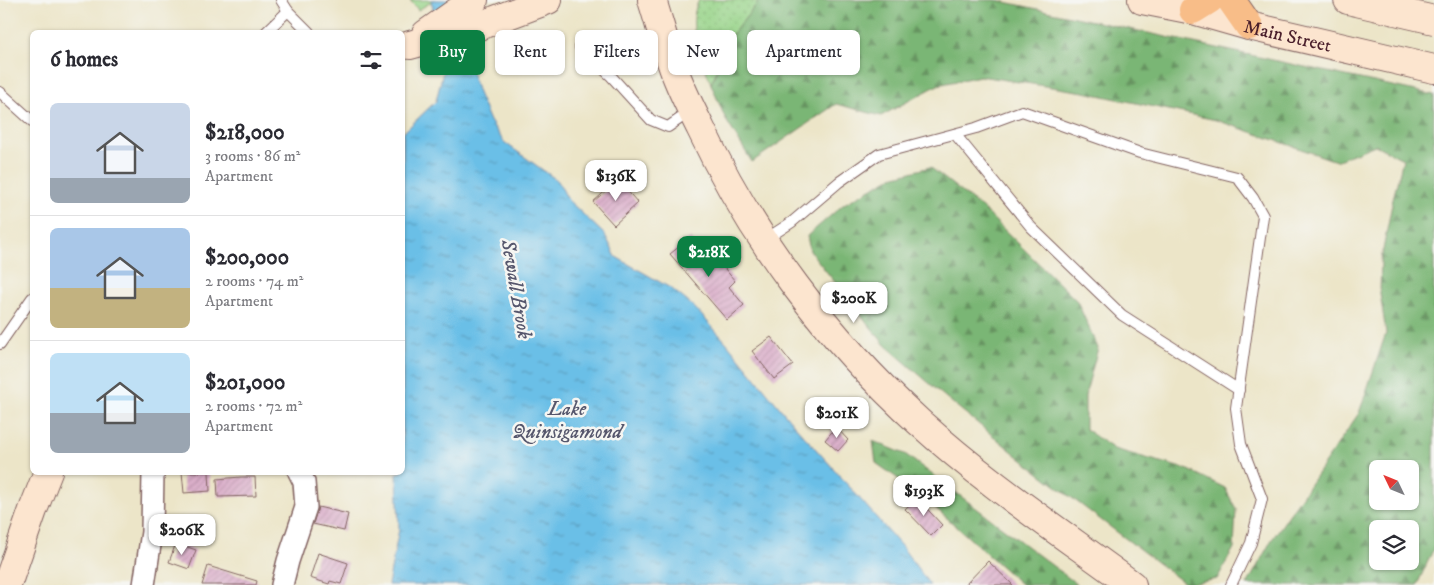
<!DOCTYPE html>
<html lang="en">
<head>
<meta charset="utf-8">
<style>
	body { margin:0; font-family:"IM FELL DW Pica",serif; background:#f7f7f7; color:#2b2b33; height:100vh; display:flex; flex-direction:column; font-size:19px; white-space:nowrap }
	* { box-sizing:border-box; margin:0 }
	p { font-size:16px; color:#7c7c81 }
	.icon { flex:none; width:28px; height:28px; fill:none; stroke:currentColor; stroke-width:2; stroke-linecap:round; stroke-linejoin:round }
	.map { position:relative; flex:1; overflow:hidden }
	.drawer { position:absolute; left:30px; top:30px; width:375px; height:445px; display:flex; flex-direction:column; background:#fff; border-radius:8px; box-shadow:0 1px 4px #0004 }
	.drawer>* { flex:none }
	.guide { position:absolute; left:420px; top:30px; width:475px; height:45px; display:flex; gap:10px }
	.needle { width:32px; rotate:313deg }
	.buttons { position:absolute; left:1369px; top:460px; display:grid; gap:10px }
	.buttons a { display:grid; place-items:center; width:50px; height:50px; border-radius:8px; background:#fff; box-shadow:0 1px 4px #0004; font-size:25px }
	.price { position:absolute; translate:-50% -42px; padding:0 11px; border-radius:10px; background:#fff; color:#222; font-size:16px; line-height:32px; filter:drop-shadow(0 1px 2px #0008) }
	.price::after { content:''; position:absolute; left:50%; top:30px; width:15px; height:11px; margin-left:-8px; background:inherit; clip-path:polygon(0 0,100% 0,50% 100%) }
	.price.current { background:#0b8043; color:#fff }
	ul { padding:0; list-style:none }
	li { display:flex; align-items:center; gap:15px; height:125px; padding:0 20px }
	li+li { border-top:1px solid #e1e1e2 }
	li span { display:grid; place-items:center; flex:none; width:140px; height:100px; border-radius:8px; color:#555 }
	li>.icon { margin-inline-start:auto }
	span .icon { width:60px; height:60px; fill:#fffc; stroke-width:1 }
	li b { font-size:21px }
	h2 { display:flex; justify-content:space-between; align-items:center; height:60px; padding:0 20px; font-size:21px }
	.chip { padding:0 18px; border-radius:8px; background:#fff; box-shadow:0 1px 4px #0004; font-size:18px; line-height:45px }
	.chip.current { background:#0b8043; color:#fff }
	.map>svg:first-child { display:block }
</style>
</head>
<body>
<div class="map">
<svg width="1434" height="585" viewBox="0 0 1434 585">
	<defs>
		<pattern id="grass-dots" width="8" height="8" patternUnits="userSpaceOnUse" patternTransform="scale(1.25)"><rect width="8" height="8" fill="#98d489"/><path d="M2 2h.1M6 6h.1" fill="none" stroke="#84b676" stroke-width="1.8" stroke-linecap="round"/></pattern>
		<pattern id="forest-firs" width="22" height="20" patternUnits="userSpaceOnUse" patternTransform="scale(1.25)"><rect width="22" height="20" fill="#7ab675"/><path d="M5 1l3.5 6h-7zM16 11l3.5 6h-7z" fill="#669360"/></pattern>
		<pattern id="water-ripples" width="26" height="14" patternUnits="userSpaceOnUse" patternTransform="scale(1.25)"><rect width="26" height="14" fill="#6bbfe7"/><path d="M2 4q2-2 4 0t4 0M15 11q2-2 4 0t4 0" fill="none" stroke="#5a9bbb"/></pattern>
		<pattern id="building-hatch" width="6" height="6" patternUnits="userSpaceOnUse" patternTransform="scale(1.25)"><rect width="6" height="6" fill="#dbafca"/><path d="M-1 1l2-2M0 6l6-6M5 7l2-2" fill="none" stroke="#bd96ae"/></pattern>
	</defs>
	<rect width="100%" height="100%" fill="#f6f6f2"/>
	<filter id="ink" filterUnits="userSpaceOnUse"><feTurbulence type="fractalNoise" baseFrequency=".02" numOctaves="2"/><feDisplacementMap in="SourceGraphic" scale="10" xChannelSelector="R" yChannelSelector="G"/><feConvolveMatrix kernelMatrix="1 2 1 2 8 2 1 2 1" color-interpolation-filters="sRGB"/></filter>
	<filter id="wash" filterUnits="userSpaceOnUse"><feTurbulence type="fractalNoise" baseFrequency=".0096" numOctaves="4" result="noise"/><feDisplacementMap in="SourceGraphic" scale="20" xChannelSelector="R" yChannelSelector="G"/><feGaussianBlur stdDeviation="1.12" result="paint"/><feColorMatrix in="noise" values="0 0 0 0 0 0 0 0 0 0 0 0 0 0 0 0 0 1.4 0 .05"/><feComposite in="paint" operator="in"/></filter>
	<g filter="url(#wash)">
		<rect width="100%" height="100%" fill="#ece5c8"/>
		<path fill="url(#grass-dots)" stroke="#717a5a" d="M699,0H760L732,35L711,84C702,57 685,27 699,0Z"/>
		<g fill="url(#forest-firs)" stroke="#626a50" fill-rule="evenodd">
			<path d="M760,0H996L1434,95V548L1417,585H1247L1271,541L1359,413L1386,333L1380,293L1381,260L1393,199L1403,159L1375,145L1336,161L1216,120L1084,92L980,76L938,85L881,116L836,104L752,162L726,120L711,84L732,35ZM1378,469H1410V501H1378ZM1378,529H1410V561H1378Z"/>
			<polygon points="930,167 982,208 1077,301 1098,348 1085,396 1085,429 1114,449 1189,470 1225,488 1236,509 1234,548 1217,579 1187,585 1035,470 944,396 885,345 810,251 807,236 844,204 892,177"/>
			<polygon points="873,441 905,454 1078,585 1022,585 921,495 876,463"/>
		</g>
		<polygon fill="#98d489" stroke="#717a5a" points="410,0 435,0 418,10"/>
		<polygon fill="url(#water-ripples)" stroke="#5a6f89" points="431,0 454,0 465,54 478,93 490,121 504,142 558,181 568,200 605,235 616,257 672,289 694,307 726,342 793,424 834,469 902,547 930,585 388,585 399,529 397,473 402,472 403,133 436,101 445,64"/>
		<g id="blocks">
			<g fill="url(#building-hatch)">
				<polygon points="618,180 638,203 614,225 593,202"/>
				<polygon points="690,238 714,268 720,263 735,281 729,287 744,305 727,320 670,254"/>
				<polygon points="771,337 793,365 774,379 752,351"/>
				<polygon points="836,427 848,440 838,451 825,440"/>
				<polygon points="182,472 209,472 210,491 184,493"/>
				<polygon points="241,477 255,477 256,496 218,497 217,479"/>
				<polygon points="917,498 942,525 931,536 905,509"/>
				<polygon points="318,507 348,514 344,531 313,524"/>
				<polygon points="176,543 196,550 189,569 169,562"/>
				<polygon points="318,553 348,563 341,584 330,581 329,584 310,578"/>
				<polygon points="988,561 1013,585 965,585"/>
				<polygon points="208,566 257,581 256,585 202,585"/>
			</g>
		</g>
	</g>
	<g filter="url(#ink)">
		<use href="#blocks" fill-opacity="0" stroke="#836462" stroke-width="1"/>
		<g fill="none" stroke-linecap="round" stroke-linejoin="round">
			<g stroke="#836462" stroke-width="12">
				<g id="service">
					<polyline points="281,0 288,11 309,32"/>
					<polyline points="266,32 288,11"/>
					<polyline points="580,47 610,75 651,120 668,127 691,111"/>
					<polyline points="0,92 32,121"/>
					<polyline points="955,134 1031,227 1122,315 1239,390"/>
					<polyline points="766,239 792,222 839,182 879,154 976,128 1022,111 1140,153 1237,177 1253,198 1263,216 1236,408 1241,444 1262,499 1251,543 1231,585"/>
					<polyline points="0,344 32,298"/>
				</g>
			</g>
			<g stroke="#836462" stroke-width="24">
				<g id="minor">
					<polyline points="144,585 152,532 153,472"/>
					<polyline points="282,585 288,561 306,507 304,482 299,472"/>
				</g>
			</g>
			<g stroke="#836462" stroke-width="30">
				<g id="secondary">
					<path d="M652,0C659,22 665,45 673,67C680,87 690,107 700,127C752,238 828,339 919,422C985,482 1060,532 1132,585"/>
					<path id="s1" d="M1142,0L1193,10L1249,26L1434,69"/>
					<polyline points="1348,0 1434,20"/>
					<polyline points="426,34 474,0"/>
					<polyline points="410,45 479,26 548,0"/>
					<polyline points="7,585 33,510 48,472"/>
				</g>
			</g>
			<g stroke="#836462" stroke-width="30">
				<g id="motorway">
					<polyline points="1231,0 1249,26"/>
					<polyline points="1193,10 1209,0"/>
				</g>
			</g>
			<use href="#service" stroke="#fff" stroke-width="10"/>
			<use href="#minor" stroke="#fff" stroke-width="21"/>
			<use href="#secondary" stroke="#fce5cf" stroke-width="28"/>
			<use href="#motorway" stroke="#f8bd88" stroke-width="28"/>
		</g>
	</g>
	<g text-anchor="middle" stroke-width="5" stroke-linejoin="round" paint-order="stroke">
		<g font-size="19" fill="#4a1f2b" stroke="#f6f6f2">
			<text dy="7" stroke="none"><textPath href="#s1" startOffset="150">Main Street</textPath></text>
		</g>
		<g font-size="20" font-style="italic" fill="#56576d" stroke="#f6f6f2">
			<text transform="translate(517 289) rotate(80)" y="7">Sewall Brook</text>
			<text x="567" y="415">Lake<tspan x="567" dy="23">Quinsigamond</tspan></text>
		</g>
	</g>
</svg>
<div class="buttons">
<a><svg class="needle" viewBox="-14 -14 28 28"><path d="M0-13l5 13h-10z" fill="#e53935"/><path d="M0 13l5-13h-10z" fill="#7c7c81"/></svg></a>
<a><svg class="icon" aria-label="layers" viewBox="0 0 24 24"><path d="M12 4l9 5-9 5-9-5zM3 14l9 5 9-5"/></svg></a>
</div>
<b class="price" style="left:616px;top:202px">$136K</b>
<b class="price current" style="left:709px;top:278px">$218K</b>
<b class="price" style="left:854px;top:324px">$200K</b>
<b class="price" style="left:837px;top:439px">$201K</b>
<b class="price" style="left:924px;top:517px">$193K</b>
<b class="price" style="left:182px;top:556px">$206K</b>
<div class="guide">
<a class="chip current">Buy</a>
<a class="chip">Rent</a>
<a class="chip">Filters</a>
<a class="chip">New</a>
<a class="chip">Apartment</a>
</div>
<section class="drawer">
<h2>6 homes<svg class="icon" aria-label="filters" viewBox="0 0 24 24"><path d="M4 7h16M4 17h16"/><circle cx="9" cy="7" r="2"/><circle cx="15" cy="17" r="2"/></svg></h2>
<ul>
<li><span style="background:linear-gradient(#c9d6e8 75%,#9aa5b1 0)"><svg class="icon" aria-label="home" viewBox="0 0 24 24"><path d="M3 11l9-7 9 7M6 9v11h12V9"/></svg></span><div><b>$218,000</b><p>3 rooms · 86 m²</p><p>Apartment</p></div></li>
<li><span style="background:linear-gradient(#a9c7e8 60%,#c2b280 0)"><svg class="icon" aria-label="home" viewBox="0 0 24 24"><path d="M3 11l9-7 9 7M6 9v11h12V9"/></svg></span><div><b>$200,000</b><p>2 rooms · 74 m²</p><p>Apartment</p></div></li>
<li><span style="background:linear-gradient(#bfe0f5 60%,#9aa5b1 0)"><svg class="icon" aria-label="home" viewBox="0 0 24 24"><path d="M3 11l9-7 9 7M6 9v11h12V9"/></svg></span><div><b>$201,000</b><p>2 rooms · 72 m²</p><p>Apartment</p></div></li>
</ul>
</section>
</div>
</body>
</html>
